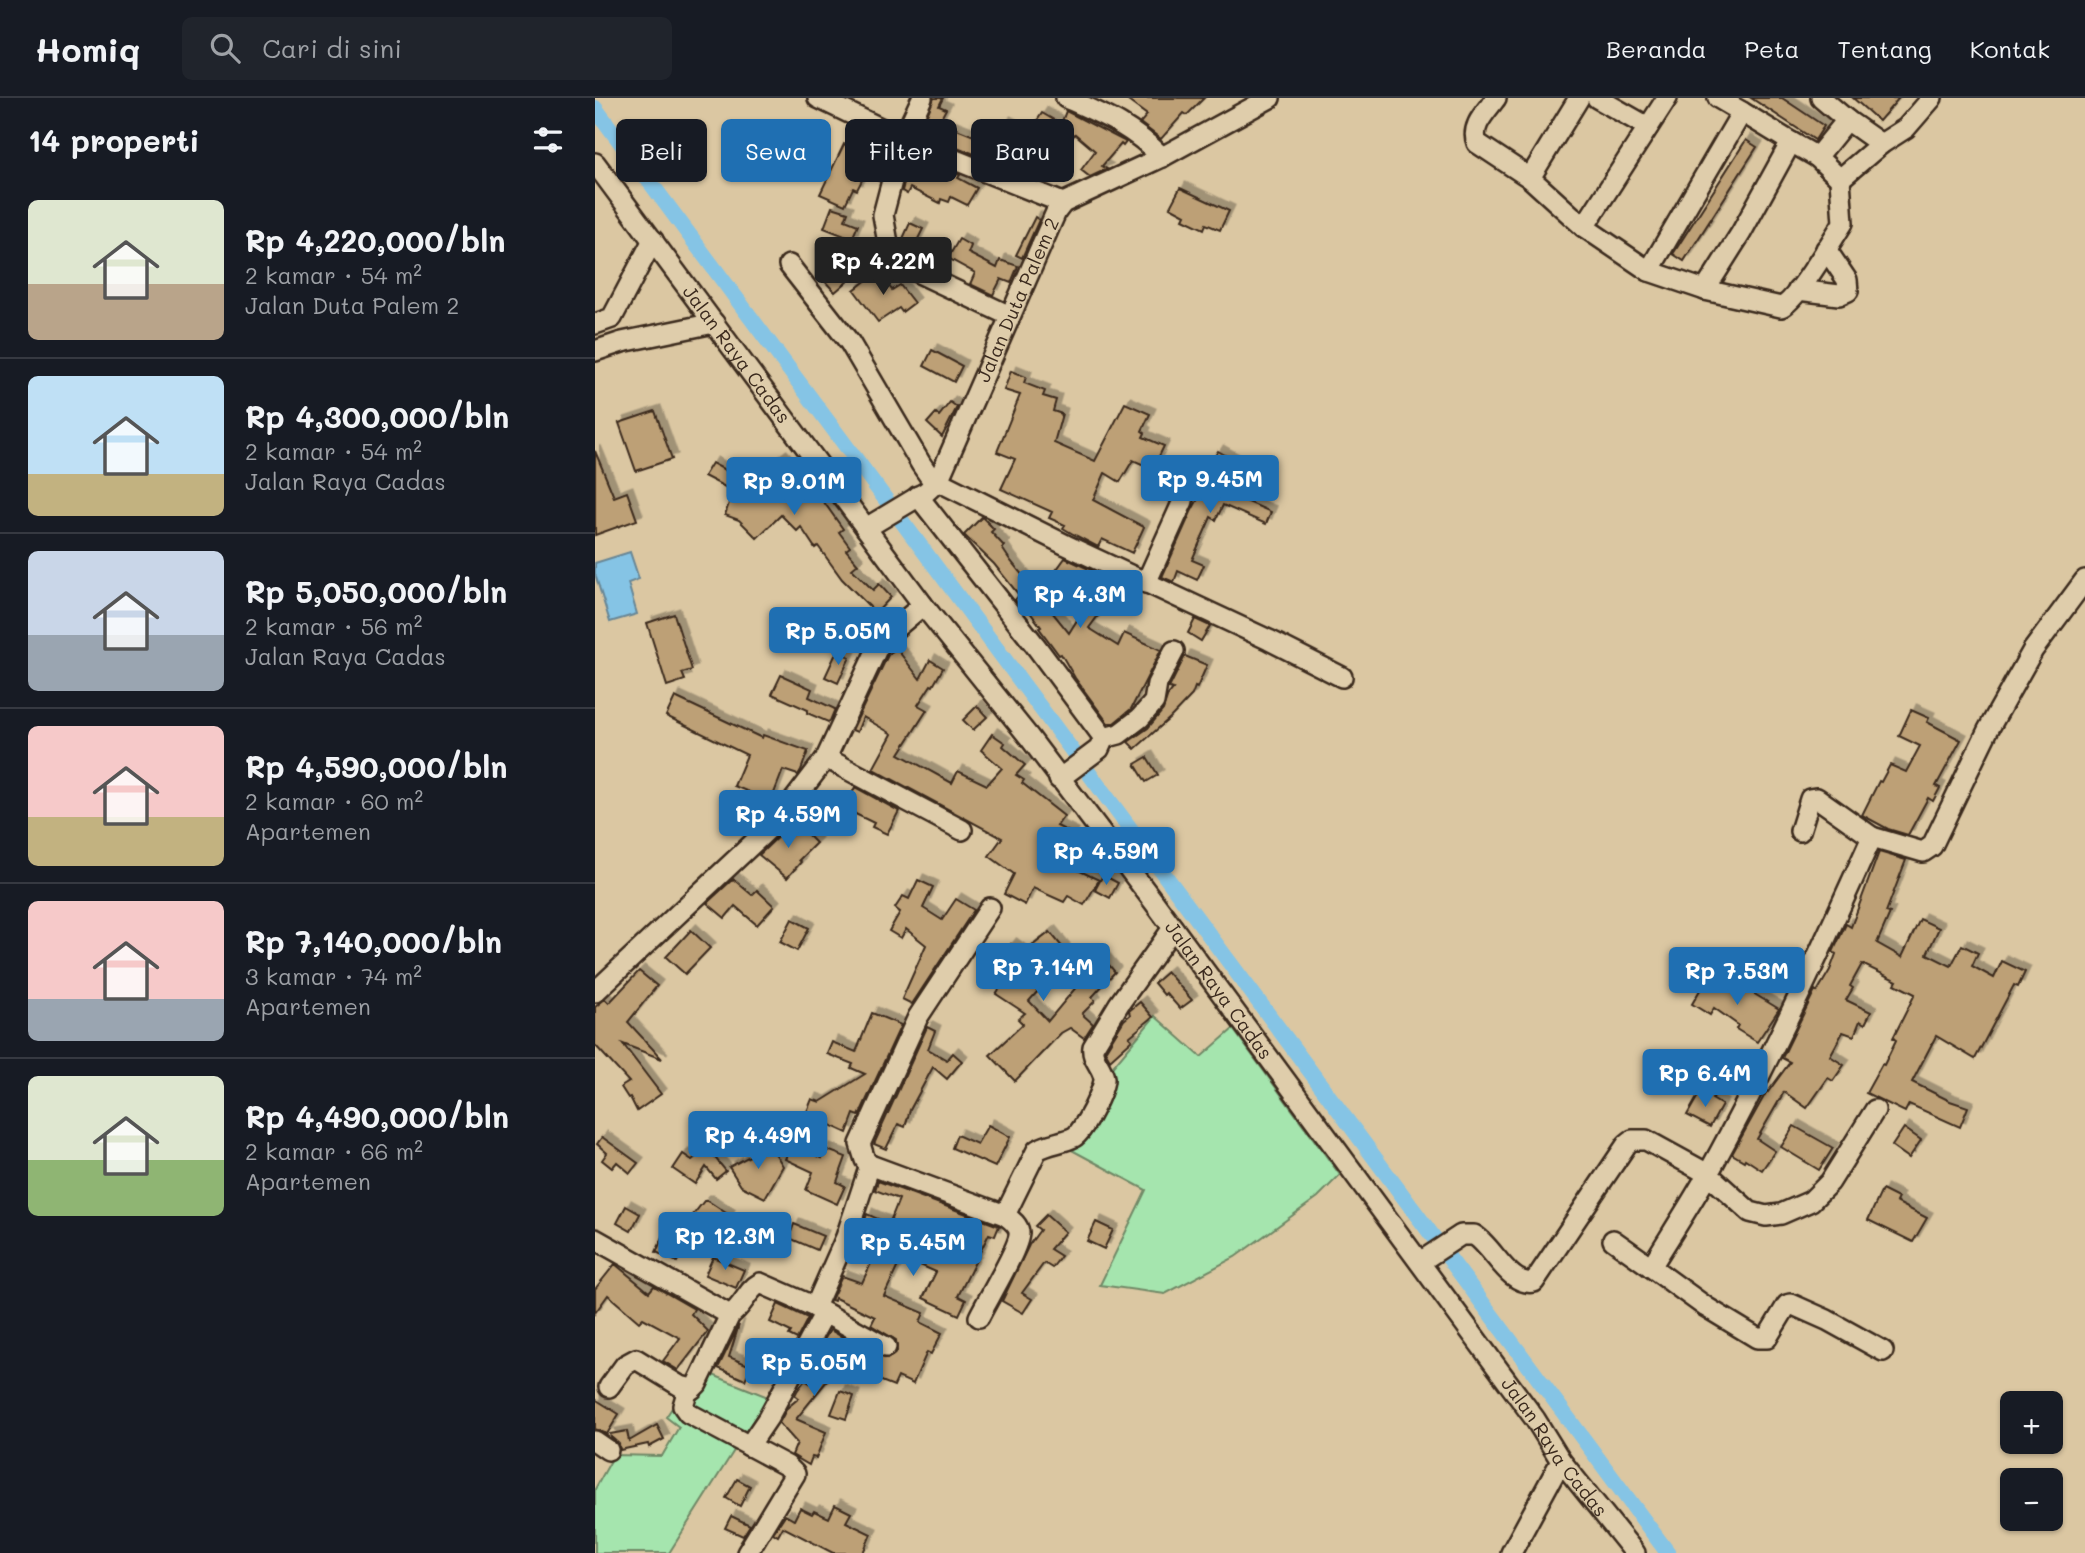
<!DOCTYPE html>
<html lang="id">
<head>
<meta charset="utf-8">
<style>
	body { margin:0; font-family:Mali,sans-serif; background:#20242c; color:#f1f3f6; height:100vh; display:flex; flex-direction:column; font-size:26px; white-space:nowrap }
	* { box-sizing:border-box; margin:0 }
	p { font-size:23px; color:#9ea1a6 }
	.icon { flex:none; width:38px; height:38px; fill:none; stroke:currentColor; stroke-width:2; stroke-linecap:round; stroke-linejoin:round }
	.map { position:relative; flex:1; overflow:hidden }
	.drawer { display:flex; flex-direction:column; background:#171b24; width:595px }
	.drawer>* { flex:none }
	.guide { position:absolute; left:21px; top:21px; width:665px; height:63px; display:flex; gap:14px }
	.buttons { position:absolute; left:1405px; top:1293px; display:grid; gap:14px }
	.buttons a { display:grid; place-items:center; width:63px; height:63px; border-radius:10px; background:#171b24; box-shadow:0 2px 5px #0004; font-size:35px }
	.price { position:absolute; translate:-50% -60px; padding:0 16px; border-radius:7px; background:#1f6fb2; color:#fff; font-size:23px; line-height:46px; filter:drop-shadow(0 2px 4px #0008) }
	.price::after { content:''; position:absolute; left:50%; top:42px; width:21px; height:16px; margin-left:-10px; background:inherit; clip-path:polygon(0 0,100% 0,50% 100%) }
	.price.selected { background:#222; color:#fff }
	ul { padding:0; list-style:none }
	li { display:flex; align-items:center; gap:21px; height:175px; padding:0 28px }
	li+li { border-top:2px solid #363941 }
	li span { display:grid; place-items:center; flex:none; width:196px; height:140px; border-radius:10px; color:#555 }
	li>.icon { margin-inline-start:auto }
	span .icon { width:84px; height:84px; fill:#fffc; stroke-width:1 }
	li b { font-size:30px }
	h2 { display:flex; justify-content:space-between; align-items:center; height:84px; padding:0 28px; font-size:30px }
	.tag { padding:0 24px; border-radius:10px; background:#171b24; box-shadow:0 2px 5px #0004; font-size:24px; line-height:63px }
	.tag.selected { background:#1f6fb2; color:#fff }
	header { display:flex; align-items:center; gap:42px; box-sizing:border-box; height:98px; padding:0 35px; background:#171b24; border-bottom:2px solid #363941 }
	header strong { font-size:33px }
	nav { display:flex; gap:38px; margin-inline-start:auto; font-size:24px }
	.search { width:490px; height:63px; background:#20242c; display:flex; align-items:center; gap:18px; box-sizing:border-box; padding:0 24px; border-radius:10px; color:#9ea1a6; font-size:26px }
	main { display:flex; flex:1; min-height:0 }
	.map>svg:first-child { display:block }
</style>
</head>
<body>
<header>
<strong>Homiq</strong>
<div class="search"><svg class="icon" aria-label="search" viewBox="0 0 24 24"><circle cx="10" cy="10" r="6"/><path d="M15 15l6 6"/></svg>Cari di sini</div>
<nav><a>Beranda</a><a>Peta</a><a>Tentang</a><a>Kontak</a></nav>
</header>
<main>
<section class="drawer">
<h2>14 properti<svg class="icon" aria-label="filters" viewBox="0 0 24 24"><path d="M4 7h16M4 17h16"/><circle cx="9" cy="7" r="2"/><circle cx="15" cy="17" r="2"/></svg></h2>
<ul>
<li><span style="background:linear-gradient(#dfe7d0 60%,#b9a48a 0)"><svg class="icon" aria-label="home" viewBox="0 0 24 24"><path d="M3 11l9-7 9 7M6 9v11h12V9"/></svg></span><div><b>Rp 4,220,000/bln</b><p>2 kamar · 54 m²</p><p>Jalan Duta Palem 2</p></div></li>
<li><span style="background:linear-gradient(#bfe0f5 70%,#c2b280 0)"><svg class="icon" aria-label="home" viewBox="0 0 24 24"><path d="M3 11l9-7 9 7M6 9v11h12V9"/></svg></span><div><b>Rp 4,300,000/bln</b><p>2 kamar · 54 m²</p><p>Jalan Raya Cadas</p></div></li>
<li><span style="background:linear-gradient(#c9d6e8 60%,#9aa5b1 0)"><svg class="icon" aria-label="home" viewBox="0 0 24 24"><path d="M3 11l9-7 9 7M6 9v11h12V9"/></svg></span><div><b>Rp 5,050,000/bln</b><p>2 kamar · 56 m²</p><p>Jalan Raya Cadas</p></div></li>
<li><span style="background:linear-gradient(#f6c9c9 65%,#c2b280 0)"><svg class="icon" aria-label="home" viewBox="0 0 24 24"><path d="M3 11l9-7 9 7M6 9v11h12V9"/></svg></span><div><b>Rp 4,590,000/bln</b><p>2 kamar · 60 m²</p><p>Apartemen</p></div></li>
<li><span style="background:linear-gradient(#f6c9c9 70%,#9aa5b1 0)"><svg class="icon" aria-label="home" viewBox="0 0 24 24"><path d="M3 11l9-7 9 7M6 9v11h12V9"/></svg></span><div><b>Rp 7,140,000/bln</b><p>3 kamar · 74 m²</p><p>Apartemen</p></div></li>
<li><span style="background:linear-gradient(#dfe7d0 60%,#8fb573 0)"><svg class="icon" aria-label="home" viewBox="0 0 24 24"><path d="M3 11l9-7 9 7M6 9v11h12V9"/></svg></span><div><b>Rp 4,490,000/bln</b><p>2 kamar · 66 m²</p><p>Apartemen</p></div></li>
</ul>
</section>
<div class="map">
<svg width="1490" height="1455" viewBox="0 0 1490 1455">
	<defs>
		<filter id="shadow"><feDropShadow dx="5.5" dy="-5.5" stdDeviation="0" flood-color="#0004"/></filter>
	</defs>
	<rect width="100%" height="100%" fill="#dbc7a2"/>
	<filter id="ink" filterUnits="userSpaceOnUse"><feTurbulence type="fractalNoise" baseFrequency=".0143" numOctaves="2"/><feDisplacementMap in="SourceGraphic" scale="14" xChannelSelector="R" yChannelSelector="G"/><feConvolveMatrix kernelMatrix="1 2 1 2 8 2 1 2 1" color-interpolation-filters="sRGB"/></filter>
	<g filter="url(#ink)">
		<g fill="#a5e5ae" stroke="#708866" stroke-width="2">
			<polygon points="560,918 606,959 638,931 745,1077 723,1099 640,1159 570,1196 505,1187 551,1092 473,1050 504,985"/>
			<polygon points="103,1271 173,1299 74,1455 0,1455 0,1391 19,1357 67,1358 84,1329 71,1319"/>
		</g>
		<polygon fill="#85c4e5" stroke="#678695" stroke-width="2" points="35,454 44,481 33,485 42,516 15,524 0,476 0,465"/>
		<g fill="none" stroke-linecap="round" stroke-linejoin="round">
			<polyline stroke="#85c4e5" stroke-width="16" points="0,10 1073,1455"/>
		</g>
		<g fill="#bda076" stroke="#3b2a1e" stroke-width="2" filter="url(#shadow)">
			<polygon points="339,0 348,0 344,8 351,11 344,24 399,46 410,24 422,30 404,66 325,34"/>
			<polygon points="529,0 609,0 592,17 589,15 566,41 545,25 552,17"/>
			<polygon points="1156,0 1187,0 1229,28 1220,42"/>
			<polygon points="1258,0 1304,0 1284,23"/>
			<polygon points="471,13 531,44 528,48 526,46 507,68 512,71 495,79 486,72 500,53 480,36 459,59 443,45 451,36 438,29 447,15 466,26"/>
			<polygon points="1151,42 1162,49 1089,163 1078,156"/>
			<polygon points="249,46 278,61 282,51 292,55 284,83 270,76 262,92 258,90 250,107 225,96"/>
			<polygon points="316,58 365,77 363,80 382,90 372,107 356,99 354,104 346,101 345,105 315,90 312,96 307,93"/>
			<polygon points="585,90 634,113 625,132 611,126 609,131 588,121 590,117 575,109"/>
			<polygon points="237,109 253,114 250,122 263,127 257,141 229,130"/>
			<polygon points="440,119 444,122 427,160 421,157"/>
			<polygon points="315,125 328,131 318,151 306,145"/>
			<polygon points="364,141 376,148 373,155 402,170 405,162 423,168 416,185 406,181 398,197 375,186 380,175 353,160"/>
			<polygon points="236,164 253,183 240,194 223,176"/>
			<polygon points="282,174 297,192 305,187 319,205 307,214 304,210 283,224 259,192"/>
			<polygon points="337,252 367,268 359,284 329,268"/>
			<polygon points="416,273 431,279 429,285 450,293 448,298 461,302 458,313 467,316 459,345 500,363 530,305 555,316 547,333 550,335 548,339 569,348 558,371 538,362 525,384 510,375 498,402 549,429 537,455 507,441 503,449 478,436 468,430 470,427 454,420 457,414 406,391 420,361 402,354 425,297 409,292"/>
			<polygon points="355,304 362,309 347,339 332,325 341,315 344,318"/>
			<polygon points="60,313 77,361 41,373 24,325"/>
			<polygon points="0,353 19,399 32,394 42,422 0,437"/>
			<polygon points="623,353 651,369 635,396 676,414 671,426 628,407 621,422 616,419 597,462 609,467 602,482 583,473 579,484 567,479 596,414 620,369 615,366"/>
			<polygon points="186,358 199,373 204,369 248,431 244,434 255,449 251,452 263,466 257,471 278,492 284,486 296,499 281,515 247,481 223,448 220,450 206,429 202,433 186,417 162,440 144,422 130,417 138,393 109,378 117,365 152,384"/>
			<polygon points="555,382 579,392 575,403 551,393"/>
			<polygon points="387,419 399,431 396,434 409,448 407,450 415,462 474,535 495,501 472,488 468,493 454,482 470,460 522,484 510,508 494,530 523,548 529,535 566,552 536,611 519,625 513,625 480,580 466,556 464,557 444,530 446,529 431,509 428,511 420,502 424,497 399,466 369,437"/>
			<polygon points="79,516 97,572 87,575 90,582 72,588 52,525"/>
			<polygon points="600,521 615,528 606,543 593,535"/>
			<polygon points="301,550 325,581 335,562 348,570 338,588 336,587 323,607 332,612 304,656 357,685 363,673 392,687 407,670 386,652 397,636 410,645 408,648 430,667 421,677 429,682 427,685 469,718 462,728 478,736 464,763 504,782 489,807 473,798 469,804 438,790 430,807 409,796 419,776 394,758 407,740 278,671 297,636 268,619 262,634 257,632 293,557"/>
			<polygon points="242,553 255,559 243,585 230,579"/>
			<polygon points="590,558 612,567 602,590 600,589 597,597 575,620 540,651 533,644 553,630 568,612 573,597 578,591 574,590"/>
			<polygon points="186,577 217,591 214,599 240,611 235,623 233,624 212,615 213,612 177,596"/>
			<polygon points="80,599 167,640 168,637 213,653 206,672 203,677 188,672 176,703 139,688 152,657 71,618"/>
			<polygon points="382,608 392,619 378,632 368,622"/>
			<polygon points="1316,612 1334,620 1332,624 1366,642 1341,688 1345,690 1338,703 1333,700 1313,737 1293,731 1267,717 1284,683 1286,684 1295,667 1311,674 1325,648 1304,638"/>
			<polygon points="552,659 563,677 551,684 540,666"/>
			<polygon points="260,689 304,713 292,736 277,729 279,725 250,711"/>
			<polygon points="199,723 221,745 204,762 206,764 192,780 164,757"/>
			<polygon points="1284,754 1311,762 1291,814 1295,815 1282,845 1307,859 1325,821 1344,830 1332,856 1356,868 1367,847 1383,855 1377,868 1399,880 1407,863 1430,874 1423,889 1419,887 1380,961 1341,938 1317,984 1355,1003 1373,1009 1365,1029 1314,1006 1310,1014 1271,995 1287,966 1289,967 1301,942 1298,940 1320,896 1300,886 1302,883 1267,866 1255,888 1258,890 1251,902 1276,914 1270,926 1265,923 1259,938 1248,934 1235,958 1249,967 1238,983 1233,980 1212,1010 1189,994 1162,1041 1180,1053 1167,1072 1150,1061 1149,1063 1137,1056 1172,993 1173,994 1195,964 1187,960 1220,892 1222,894 1235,872 1241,856 1238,854 1251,826 1256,829"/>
			<polygon points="508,777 523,785 515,800 500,792"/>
			<polygon points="138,781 157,797 162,792 179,808 162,827 140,808 130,820 112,805"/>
			<polygon points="323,782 338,789 328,810 347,822 361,801 379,812 317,906 307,901 331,847 311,831 306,840 294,833 305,814 300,810 308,798 314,801"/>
			<polygon points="197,821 214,830 202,853 185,844"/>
			<polygon points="96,832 115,850 90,876 71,859"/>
			<polygon points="455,834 469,851 445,871 450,875 438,888 443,893 434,903 453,923 483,887 477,882 495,859 503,866 508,860 520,874 497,899 500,903 487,916 498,926 489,940 475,930 466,935 420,983 395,957 428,926 423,921 430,915 401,896 412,879 399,868 416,846 428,855"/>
			<polygon points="44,873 62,888 33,924 67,961 28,946 66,996 42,1013 35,999 33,1000 26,989 34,984 0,947 0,909 10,901 14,905"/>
			<polygon points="572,874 597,902 585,911 571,895 569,897 559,885"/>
			<polygon points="1113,878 1138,893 1143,886 1184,911 1162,944 1141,931 1143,927 1119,910 1115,917 1097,906"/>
			<polygon points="545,904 558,919 534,939 537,942 515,962 510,953 529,922 535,917 534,913"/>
			<polygon points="277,915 306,927 264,1018 259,1016 252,1035 211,1016 217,1001 225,1004 270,976 256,970 258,966 232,956 237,944 261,954"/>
			<polygon points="332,929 340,933 333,951 352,962 358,955 367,963 352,981 338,969 315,1012 310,1029 303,1026 291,1051 279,1046"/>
			<polygon points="1107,991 1119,998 1117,1001 1127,1007 1115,1029 1092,1017"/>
			<polygon points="393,1027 415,1039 400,1069 357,1050 362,1037 382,1046"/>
			<polygon points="1199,1028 1238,1050 1224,1072 1186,1049"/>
			<polygon points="1309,1030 1326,1042 1314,1060 1297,1048"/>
			<polygon points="7,1039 43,1065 35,1075 22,1064 17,1070 7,1062 12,1055 2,1046"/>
			<polygon points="197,1046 227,1060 230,1051 251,1059 242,1084 250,1088 242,1106 211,1092 218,1074 190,1061"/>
			<polygon points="175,1047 188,1068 170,1100 146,1088 134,1069"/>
			<polygon points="112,1050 131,1073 121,1081 111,1069 100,1086 78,1071 88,1056 97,1062"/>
			<polygon points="283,1083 404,1128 400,1138 394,1136 363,1198 371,1202 364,1217 328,1200 341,1174 307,1159 289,1198 329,1215 325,1224 347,1235 336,1256 332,1254 318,1286 303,1279 299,1288 253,1270 262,1247 292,1261 302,1254 301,1242 276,1227 280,1219 240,1200 239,1203 236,1202 247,1178 267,1185 286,1143 266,1134 272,1116 294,1126 304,1101 280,1092"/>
			<polygon points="1287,1092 1303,1100 1301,1104 1332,1120 1318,1144 1273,1122"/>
			<polygon points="109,1103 113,1103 134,1117 122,1134 98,1117"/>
			<polygon points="31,1108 45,1116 36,1133 22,1125"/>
			<polygon points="451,1117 470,1134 455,1151 466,1158 457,1170 449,1165 427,1195 437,1201 428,1215 407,1203 434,1147 445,1132 440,1128"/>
			<polygon points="501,1124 518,1132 509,1151 492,1143"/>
			<polygon points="199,1126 228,1138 222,1152 194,1140"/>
			<polygon points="73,1128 94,1138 82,1164 61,1154"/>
			<polygon points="118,1159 149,1172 141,1190 110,1177"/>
			<polygon points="20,1166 54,1194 59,1188 99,1211 96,1216 113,1233 83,1272 68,1263 85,1240 48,1220 44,1224 13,1197 0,1215 0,1191"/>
			<polygon points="183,1206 213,1220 202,1241 194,1237 196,1234 175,1224"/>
			<polygon points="144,1227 134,1259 156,1268 150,1282 123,1270"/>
			<polygon points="235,1232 261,1247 201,1321 231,1334 221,1360 217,1359 214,1367 197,1357 202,1345 184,1325 192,1310 204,1300 200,1297 202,1293 210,1282 215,1285 230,1255 223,1252"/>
			<polygon points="245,1293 259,1298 251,1321 236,1316"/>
			<polygon points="0,1301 24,1316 12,1336 0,1331"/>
			<polygon points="62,1327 69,1341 54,1349 53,1346 25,1352 24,1346 16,1339 15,1336 32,1333 34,1343"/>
			<polygon points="142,1381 155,1388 145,1408 131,1400"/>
			<polygon points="240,1407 256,1415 251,1424 276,1436 268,1455 238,1455 188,1429 183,1438 178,1435 190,1417 199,1422 205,1410 217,1416 219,1413 234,1420"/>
			<polygon points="136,1418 155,1427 148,1438 130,1430"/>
		</g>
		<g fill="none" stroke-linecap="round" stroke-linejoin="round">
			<g stroke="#3b2a1e" stroke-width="24">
				<g id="minor">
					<polyline points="223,0 308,41 468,105"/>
					<polyline points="327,0 308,41 288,117 296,162 415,218"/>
					<path d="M471,0C511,18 536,28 567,59"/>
					<path d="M901,0C891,14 875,28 882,45L935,80L989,129L1054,173L1110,192L1186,209C1201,204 1237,142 1248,125L1245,81L1222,59L1196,44"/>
					<polyline points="1002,0 1053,29"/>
					<polyline points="1226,0 1252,22"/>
					<polyline points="1222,59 1252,22 1286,46"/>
					<path id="s1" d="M0,65L328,507L434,639L559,804L940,1321L966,1363L1040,1455"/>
					<polyline points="935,80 984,0"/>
					<polyline points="1245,81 1286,46 1311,30 1337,0"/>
					<polyline points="989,129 1072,0"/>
					<polyline points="194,167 255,245 326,366 335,379 471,447 674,542 747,579"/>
					<polyline points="1054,173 1147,14 1123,0"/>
					<polyline points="1110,192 1146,135 1196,44 1147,14"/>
					<polyline points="1203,192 1244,197 1253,193 1252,182 1231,151"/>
					<polyline points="0,226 17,220 58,142"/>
					<polyline points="0,253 27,244 119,225"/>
					<polyline points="323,398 440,547 509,640"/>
					<path id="s2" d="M271,430L331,394L343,383L461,114L468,105L567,59L675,0"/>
					<polyline points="551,485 588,403"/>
					<polyline points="231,660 367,732"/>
					<polyline points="464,681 504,651 509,640 524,636 545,620 559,604 562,586 579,553"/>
					<polyline points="1205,733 1215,701 1222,700 1277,739"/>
					<path d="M395,810L323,919L265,1046L270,1062L275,1067L410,1117L442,1052C454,1045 467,1045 479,1039C488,1034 510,991 509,980C507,968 496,961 498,949L524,906L578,830"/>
					<polyline points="0,894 186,719 231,660 282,551 290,539 328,507"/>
					<path d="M0,1141L135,1217C148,1209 152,1192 165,1185L220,1209L251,1139L275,1067"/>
					<polyline points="1018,1142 1056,1169"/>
					<path d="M825,1164L866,1137H879C898,1148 914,1189 939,1184L1032,1046L1037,1042H1051L1113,1076L1155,1114L1171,1118L1186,1116L1216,1103L1235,1084L1280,1012"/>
					<polyline points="221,1210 291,1249"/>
					<path d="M384,1219C391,1204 426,1147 424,1134C423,1126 415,1121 410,1117"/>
					<path d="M1288,1253L1232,1222L1196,1206L1192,1207L1172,1240H1162L1111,1209L1056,1169C1075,1138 1096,1106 1114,1074C1174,965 1226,852 1277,739L1328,754L1337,748L1393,632L1438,552L1490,482"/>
					<polyline points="14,1289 30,1267 41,1261 85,1288 97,1291 102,1286 135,1217"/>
					<polyline points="93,1291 88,1308 93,1315 192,1368 200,1376 152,1455"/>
					<polyline points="0,1343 13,1352"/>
					<polyline points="154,1348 173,1320 229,1216"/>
					<polyline points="916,1455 966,1363"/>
				</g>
			</g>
			<use href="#minor" stroke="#dfcdab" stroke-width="19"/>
		</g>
	</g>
	<g text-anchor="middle" stroke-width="6" stroke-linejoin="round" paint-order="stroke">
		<g font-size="19" fill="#3b2a1e" stroke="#dfcdab">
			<text dy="7" stroke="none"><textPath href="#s2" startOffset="284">Jalan Duta Palem 2</textPath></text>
			<text dy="7" stroke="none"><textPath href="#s1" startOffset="238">Jalan Raya Cadas</textPath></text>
			<text dy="7" stroke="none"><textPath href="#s1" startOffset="1036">Jalan Raya Cadas</textPath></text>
			<text dy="7" stroke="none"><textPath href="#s1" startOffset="1603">Jalan Raya Cadas</textPath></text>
		</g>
	</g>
</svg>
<div class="buttons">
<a>+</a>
<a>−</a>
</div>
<b class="price selected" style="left:288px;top:199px">Rp 4.22M</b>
<b class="price" style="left:615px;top:417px">Rp 9.45M</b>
<b class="price" style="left:199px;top:419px">Rp 9.01M</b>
<b class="price" style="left:485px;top:532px">Rp 4.3M</b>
<b class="price" style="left:243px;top:569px">Rp 5.05M</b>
<b class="price" style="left:193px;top:752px">Rp 4.59M</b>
<b class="price" style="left:511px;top:789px">Rp 4.59M</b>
<b class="price" style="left:448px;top:905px">Rp 7.14M</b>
<b class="price" style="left:1142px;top:909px">Rp 7.53M</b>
<b class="price" style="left:1110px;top:1011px">Rp 6.4M</b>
<b class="price" style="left:163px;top:1073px">Rp 4.49M</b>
<b class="price" style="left:130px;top:1174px">Rp 12.3M</b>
<b class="price" style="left:318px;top:1180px">Rp 5.45M</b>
<b class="price" style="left:219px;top:1300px">Rp 5.05M</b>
<div class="guide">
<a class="tag">Beli</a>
<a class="tag selected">Sewa</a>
<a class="tag">Filter</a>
<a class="tag">Baru</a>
</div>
</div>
</main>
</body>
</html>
